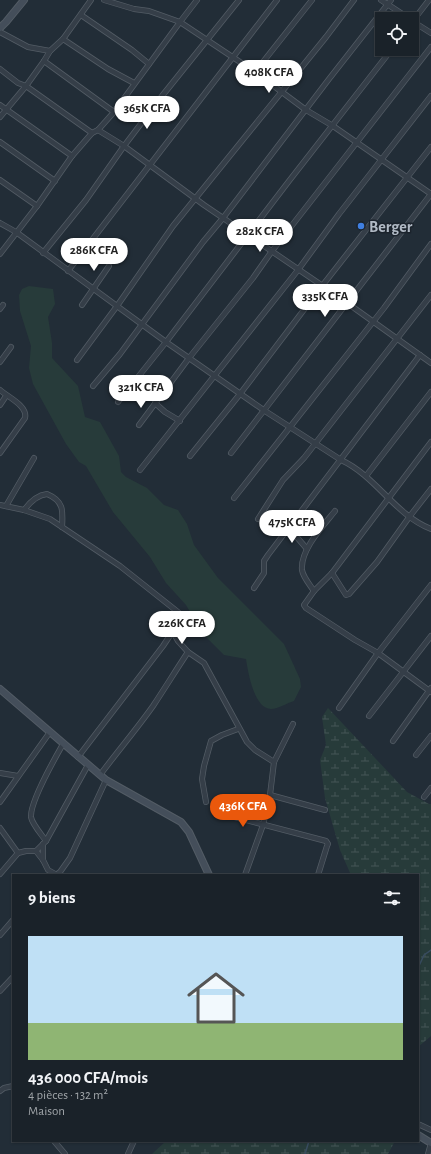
<!DOCTYPE html>
<html lang="fr">
<head>
<meta charset="utf-8">
<style>
	body { margin:0; font-family:"Alegreya Sans",sans-serif; background:#232a31; color:#f1f3f6; height:100vh; display:flex; flex-direction:column; font-size:15px; white-space:nowrap }
	* { box-sizing:border-box; margin:0 }
	p { font-size:13px; color:#9fa4a8 }
	.icon { flex:none; width:22px; height:22px; fill:none; stroke:currentColor; stroke-width:2; stroke-linecap:round; stroke-linejoin:round }
	.map { position:relative; flex:1; overflow:hidden }
	.panel { position:absolute; left:12px; top:874px; width:407px; height:268px; display:flex; flex-direction:column; background:#1a2229; border-radius:0px; box-shadow:0 1px 3px #0004,0 0 0 1px #383f46 }
	.panel>* { flex:none }
	.tools { position:absolute; left:375px; top:12px; display:grid; gap:8px }
	.tools a { display:grid; place-items:center; width:44px; height:44px; border-radius:0px; background:#1a2229; box-shadow:0 1px 3px #0004,0 0 0 1px #383f46; font-size:20px }
	.price { position:absolute; translate:-50% -34px; padding:0 9px; border-radius:14px; background:#fff; color:#222; font-size:13px; line-height:26px; filter:drop-shadow(0 1px 2px #0008) }
	.price::after { content:''; position:absolute; left:50%; top:24px; width:12px; height:9px; margin-left:-6px; background:inherit; clip-path:polygon(0 0,100% 0,50% 100%) }
	.price.on { background:#ea580c; color:#fff }
	ul { padding:0; list-style:none }
	li { display:grid; align-content:center; gap:8px; height:212px; padding:0 16px }
	li+li { border-top:1px solid #383f46 }
	li span { display:grid; place-items:center; height:124px; border-radius:0px; color:#555 }
	li>.icon { margin-inline-start:auto }
	span .icon { width:72px; height:72px; fill:#fffc; stroke-width:1 }
	li b { font-size:17px }
	h2 { display:flex; justify-content:space-between; align-items:center; height:48px; padding:0 16px; font-size:17px }
	.map>svg:first-child { display:block }
</style>
</head>
<body>
<div class="map">
<svg width="431" height="1154" viewBox="0 0 431 1154">
	<defs>
		<pattern id="wetland-marsh" width="20" height="14" patternUnits="userSpaceOnUse"><rect width="20" height="14" fill="#273b3a"/><path d="M1 5h8M5 5V1M11 12h8M15 12V8" fill="none" stroke="#455"/></pattern>
	</defs>
	<rect width="100%" height="100%" fill="#222d37"/>
	<path fill="#273b3a" d="M29,286L53,289L55,304L48,317L52,343V358L78,386L85,417L100,422L119,456L121,472L126,477L147,488L164,505L178,510L187,524L194,545L218,578L284,644L300,679L301,687L294,701C287,703 278,709 271,709C254,709 248,672 246,659L224,655L202,633L186,605L166,583L150,557L113,512L86,466L79,462L66,444L33,384L29,368L31,346L20,311L19,295L22,289Z"/>
	<g fill="url(#wetland-marsh)">
		<polygon points="328,708 407,792 429,804 431,804 431,1036 418,1047 418,875 351,875 340,850 325,798 320,760 326,745 322,717"/>
		<polygon points="166,1141 395,1141 388,1154 152,1154"/>
	</g>
	<g fill="none" stroke-linecap="round" stroke-linejoin="round">
		<g stroke="#384c60" stroke-width="1.5">
			<polyline points="418,968 424,955 431,950"/>
			<polyline points="305,1154 309,1141"/>
		</g>
		<g stroke="#535c65" stroke-width="6">
			<g id="street">
				<polyline points="104,0 134,9 149,11 180,22 255,72 306,110 333,126 431,194"/>
				<polyline points="381,0 410,19"/>
				<polyline points="81,15 132,50 149,64"/>
				<polyline points="412,21 431,33"/>
				<polyline points="412,22 429,0"/>
				<polyline points="0,32 28,47 50,51"/>
				<polyline points="63,39 108,69 134,83"/>
				<polyline points="44,61 114,112"/>
				<polyline points="0,69 18,83 26,86 92,133"/>
				<polyline points="255,72 312,0"/>
				<polyline points="0,105 72,156"/>
				<polyline points="0,117 26,86 44,61 50,51 63,39 91,0"/>
				<polyline points="98,130 124,146 204,205 336,295 431,363"/>
				<polyline points="0,142 55,181"/>
				<polyline points="0,180 37,206"/>
				<path d="M0,223L16,232L166,342L265,411L341,460C376,476 395,515 431,529"/>
				<polyline points="43,253 86,200 124,146 162,96 239,0"/>
				<polyline points="0,254 37,206 72,156 92,133 98,130 114,112 180,22 197,0"/>
				<polyline points="68,271 277,0"/>
				<polyline points="82,305 109,266"/>
				<polyline points="0,309 3,305"/>
				<polyline points="77,360 117,306 173,226 326,37 354,0"/>
				<polyline points="0,362 11,347"/>
				<polyline points="93,386 120,354 203,242 223,218 329,79 391,0"/>
				<path d="M0,390C8,397 28,406 25,418L0,453"/>
				<polyline points="118,402 166,342 289,181 392,49"/>
				<polyline points="155,403 165,412 180,421"/>
				<polyline points="0,405 6,396"/>
				<polyline points="139,425 189,358 253,278 272,251 431,47"/>
				<polyline points="431,442 332,573 314,591 304,605 306,608 355,640 378,653 431,692"/>
				<polyline points="231,453 431,194"/>
				<polyline points="190,456 240,394 322,286 431,147"/>
				<polyline points="140,470 298,270 339,214 431,96"/>
				<polyline points="366,476 431,392"/>
				<polyline points="234,498 384,308 431,244"/>
				<polyline points="0,505 24,510 50,519 120,566 183,616 163,646 78,757"/>
				<polyline points="6,506 34,458"/>
				<path d="M24,510C30,502 37,495 47,494C64,501 63,511 62,527"/>
				<polyline points="258,519 283,480 304,458 431,295"/>
				<polyline points="289,528 307,549"/>
				<polyline points="332,573 346,595 349,594 377,562 410,516 431,489"/>
				<polyline points="254,588 264,573 264,561 268,555 420,355"/>
				<path d="M314,591C310,585 303,577 302,570C300,550 323,526 335,511"/>
				<polyline points="173,632 178,641 188,652"/>
				<polyline points="339,708 378,653 431,585"/>
				<polyline points="369,716 431,636"/>
				<polyline points="393,741 431,688"/>
				<polyline points="416,755 431,736"/>
				<polyline points="0,773 18,776"/>
				<path d="M100,775C117,752 136,730 153,706C165,688 176,670 188,652L204,663L247,742L255,750L274,762"/>
				<polyline points="270,795 325,810"/>
				<polyline points="424,797 431,788"/>
				<polyline points="0,802 50,732"/>
				<polyline points="206,802 202,779 204,766 211,741 222,735 238,729"/>
				<polyline points="227,815 326,841 328,844 327,846 318,875"/>
				<polyline points="0,828 18,853 26,851 36,851 43,860 48,870 57,875"/>
				<path d="M46,841C42,835 32,824 31,817C30,802 55,758 63,744"/>
				<polyline points="43,844 43,860"/>
				<polyline points="36,851 46,841 88,765"/>
				<polyline points="0,874 18,853"/>
				<polyline points="56,875 60,872 70,858 106,780"/>
				<polyline points="245,875 263,825 270,795 274,762 293,724"/>
				<polyline points="0,935 13,920"/>
				<polyline points="0,991 13,977"/>
				<polyline points="0,1091 4,1088 13,1086"/>
				<polyline points="418,1124 431,1130"/>
				<polyline points="54,1141 65,1154"/>
				<polyline points="128,1154 134,1141"/>
				<polyline points="428,1154 431,1143"/>
			</g>
		</g>
		<g stroke="#535c65" stroke-width="8">
			<g id="secondary">
				<polyline points="0,28 6,22 24,0"/>
				<polyline points="0,689 106,780 181,822 189,832 209,875"/>
				<polyline points="418,1135 431,1143"/>
			</g>
		</g>
		<use href="#street" stroke="#353e48" stroke-width="4.5"/>
		<use href="#secondary" stroke="#444e5a" stroke-width="6"/>
	</g>
	<circle fill="#3f7fe0" stroke="#1b232c" stroke-width="1.5" cx="361" cy="226" r="4"/>
	<g text-anchor="middle" stroke-width="3" stroke-linejoin="round" paint-order="stroke">
		<g font-size="16" font-weight="bold" fill="#b0b9c4" stroke="#1b232c" text-anchor="start">
			<text x="369" y="232">Berger</text>
		</g>
	</g>
</svg>
<div class="tools">
<a><svg class="icon" aria-label="locate" viewBox="0 0 24 24"><circle cx="12" cy="12" r="6"/><path d="M12 2v4M12 18v4M2 12h4M18 12h4"/></svg></a>
</div>
<b class="price" style="left:269px;top:94px">408K CFA</b>
<b class="price" style="left:147px;top:130px">365K CFA</b>
<b class="price" style="left:260px;top:253px">282K CFA</b>
<b class="price" style="left:94px;top:272px">286K CFA</b>
<b class="price" style="left:325px;top:318px">335K CFA</b>
<b class="price" style="left:141px;top:409px">321K CFA</b>
<b class="price" style="left:292px;top:544px">475K CFA</b>
<b class="price" style="left:182px;top:645px">226K CFA</b>
<b class="price on" style="left:243px;top:828px">436K CFA</b>
<section class="panel">
<h2>9 biens<svg class="icon" aria-label="filters" viewBox="0 0 24 24"><path d="M4 7h16M4 17h16"/><circle cx="9" cy="7" r="2"/><circle cx="15" cy="17" r="2"/></svg></h2>
<ul>
<li><span style="background:linear-gradient(#bfe0f5 70%,#8fb573 0)"><svg class="icon" aria-label="home" viewBox="0 0 24 24"><path d="M3 11l9-7 9 7M6 9v11h12V9"/></svg></span><div><b>436 000 CFA/mois</b><p>4 pièces · 132 m²</p><p>Maison</p></div></li>
</ul>
</section>
</div>
</body>
</html>
